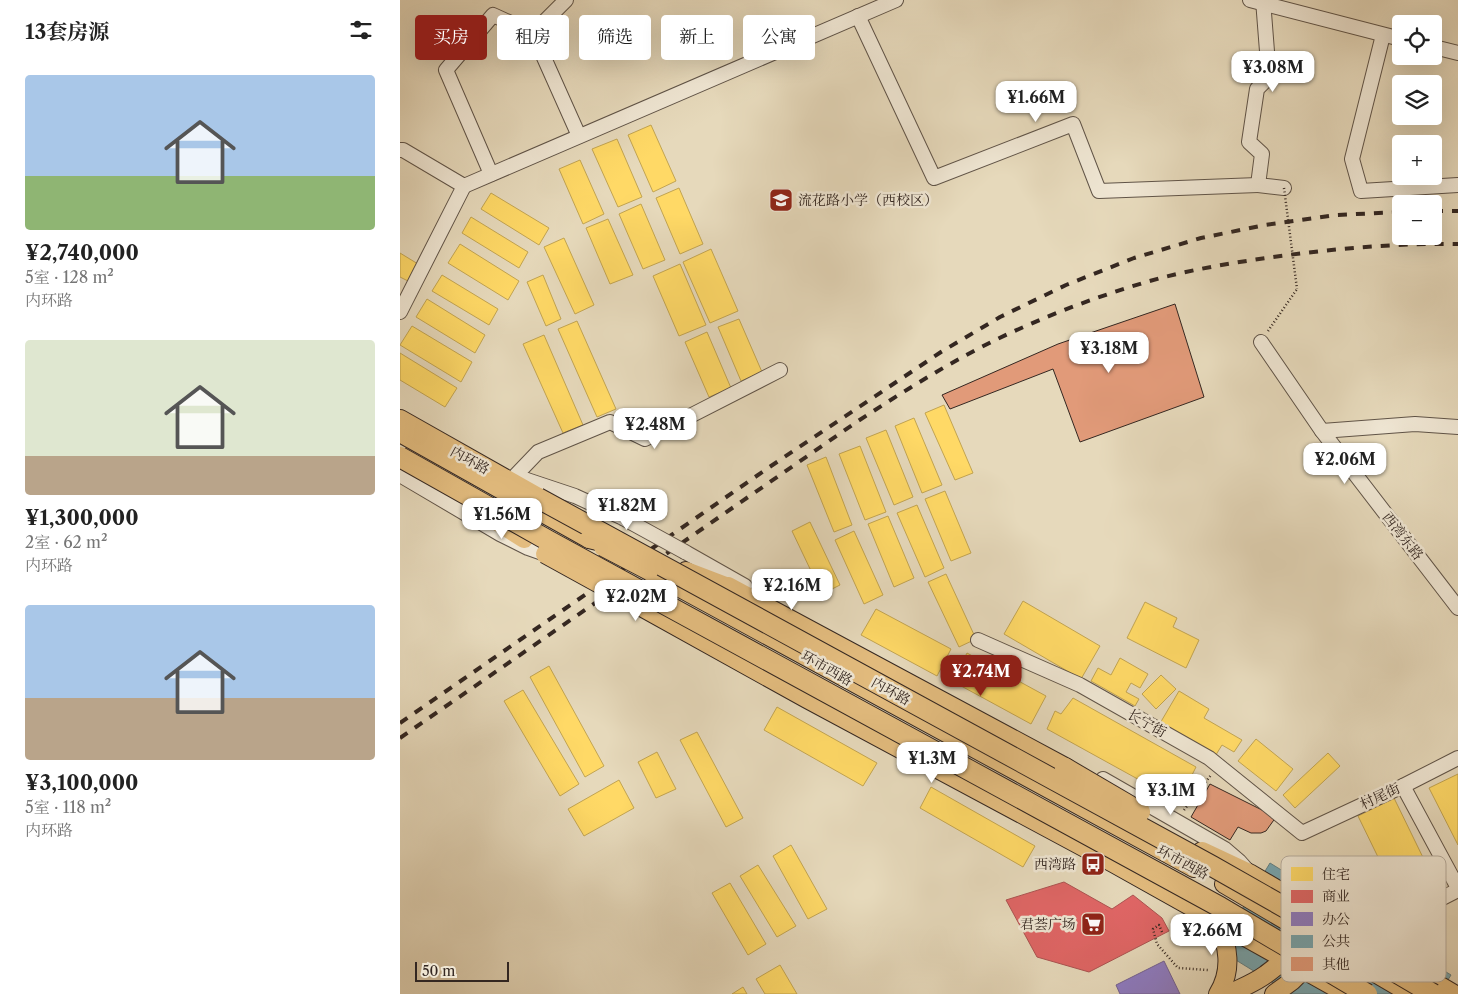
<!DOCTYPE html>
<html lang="zh">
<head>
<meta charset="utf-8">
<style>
	body { margin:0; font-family:"Libre Caslon Text","Noto Serif SC",serif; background:#f2f2f2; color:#222; height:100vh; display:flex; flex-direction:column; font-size:19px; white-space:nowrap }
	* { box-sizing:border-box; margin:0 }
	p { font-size:16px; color:#767676 }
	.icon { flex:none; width:28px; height:28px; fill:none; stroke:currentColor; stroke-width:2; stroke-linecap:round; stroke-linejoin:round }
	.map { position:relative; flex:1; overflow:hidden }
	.side { display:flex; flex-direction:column; background:#fff; width:400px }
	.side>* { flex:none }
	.hud { position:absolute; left:15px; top:15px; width:475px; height:45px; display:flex; gap:10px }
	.fabs { position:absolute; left:992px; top:15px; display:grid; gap:10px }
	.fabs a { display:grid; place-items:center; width:50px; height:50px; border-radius:5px; background:#fff; box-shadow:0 5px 20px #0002; font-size:25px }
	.scale { position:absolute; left:15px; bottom:12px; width:94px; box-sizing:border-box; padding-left:5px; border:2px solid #342721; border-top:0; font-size:14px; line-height:18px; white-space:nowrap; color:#342721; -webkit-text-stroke:4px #efe6d3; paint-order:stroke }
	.price { position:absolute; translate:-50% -42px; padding:0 11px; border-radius:10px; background:#fff; color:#222; font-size:16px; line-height:32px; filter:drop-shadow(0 1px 2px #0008) }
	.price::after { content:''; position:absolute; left:50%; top:30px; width:15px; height:11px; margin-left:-8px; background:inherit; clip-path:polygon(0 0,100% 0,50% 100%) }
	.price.active { background:#8f2418; color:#fff }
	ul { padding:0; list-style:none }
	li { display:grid; align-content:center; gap:10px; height:265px; padding:0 25px }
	li span { display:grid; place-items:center; height:155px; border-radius:5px; color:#555 }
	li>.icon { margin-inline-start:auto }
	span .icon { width:90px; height:90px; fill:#fffc; stroke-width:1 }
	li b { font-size:21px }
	h2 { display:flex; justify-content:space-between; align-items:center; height:60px; padding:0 25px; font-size:21px }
	.chip { padding:0 18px; border-radius:5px; background:#fff; box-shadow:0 5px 20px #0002; font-size:18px; line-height:45px }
	.chip.active { background:#8f2418; color:#fff }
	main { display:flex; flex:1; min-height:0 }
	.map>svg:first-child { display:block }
</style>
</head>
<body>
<main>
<section class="side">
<h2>13套房源<svg class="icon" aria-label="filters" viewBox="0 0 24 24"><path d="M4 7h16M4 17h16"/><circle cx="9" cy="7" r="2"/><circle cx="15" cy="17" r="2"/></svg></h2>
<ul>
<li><span style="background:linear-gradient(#a9c7e8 65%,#8fb573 0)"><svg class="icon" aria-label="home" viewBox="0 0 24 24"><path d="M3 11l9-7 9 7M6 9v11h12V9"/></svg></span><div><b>¥2,740,000</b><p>5室 · 128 m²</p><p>内环路</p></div></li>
<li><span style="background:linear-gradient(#dfe7d0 75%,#b9a48a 0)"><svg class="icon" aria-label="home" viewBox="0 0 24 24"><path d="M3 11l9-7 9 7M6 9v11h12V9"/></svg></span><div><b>¥1,300,000</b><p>2室 · 62 m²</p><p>内环路</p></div></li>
<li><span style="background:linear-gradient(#a9c7e8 60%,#b9a48a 0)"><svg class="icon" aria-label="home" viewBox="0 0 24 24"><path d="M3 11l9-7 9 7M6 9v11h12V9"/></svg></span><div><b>¥3,100,000</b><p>5室 · 118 m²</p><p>内环路</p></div></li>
</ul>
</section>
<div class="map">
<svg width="1058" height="994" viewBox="0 0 1058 994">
	<rect width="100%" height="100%" fill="#e6d9bb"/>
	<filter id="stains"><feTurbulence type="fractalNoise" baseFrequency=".004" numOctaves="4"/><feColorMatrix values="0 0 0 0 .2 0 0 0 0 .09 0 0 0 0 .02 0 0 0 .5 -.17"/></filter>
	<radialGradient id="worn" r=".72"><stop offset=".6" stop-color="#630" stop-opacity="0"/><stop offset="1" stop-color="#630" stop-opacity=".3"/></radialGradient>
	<g fill="#ffd966" stroke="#c2a451">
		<polygon points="251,125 276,181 253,192 228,135"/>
		<polygon points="217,139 242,197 218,207 192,149"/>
		<polygon points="180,160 204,214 183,224 159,169"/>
		<polygon points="279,188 303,244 280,254 256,198"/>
		<polygon points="91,193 149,228 139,245 81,209"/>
		<polygon points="241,204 265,260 243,269 219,214"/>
		<polygon points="71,217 128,252 119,268 62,233"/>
		<polygon points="208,219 233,275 210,284 186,228"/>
		<polygon points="164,238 194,305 175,314 144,247"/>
		<polygon points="60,244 119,281 108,300 48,263"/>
		<polygon points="311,249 338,311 310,323 283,262"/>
		<polygon points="0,253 18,264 8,281 0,277"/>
		<polygon points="280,264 306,325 279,336 253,276"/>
		<polygon points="42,275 98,309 89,325 32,291"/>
		<polygon points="143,275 161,319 146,326 127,282"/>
		<polygon points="27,299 85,335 75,353 16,317"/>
		<polygon points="339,319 362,372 341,381 318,327"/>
		<polygon points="177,321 216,409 197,417 158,329"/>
		<polygon points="12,326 72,362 61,382 0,345"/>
		<polygon points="307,332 331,388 309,397 285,342"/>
		<polygon points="144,335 183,425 163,433 123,344"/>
		<polygon points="0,353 57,388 45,407 0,380"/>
		<polygon points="544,405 573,473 555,480 525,413"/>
		<polygon points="514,418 542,485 522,493 495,426"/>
		<polygon points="486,430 513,497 494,505 466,438"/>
		<polygon points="460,446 486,512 465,520 439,454"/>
		<polygon points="426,457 452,525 434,532 407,465"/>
		<polygon points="545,491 571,553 551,561 525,499"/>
		<polygon points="517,505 544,568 525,577 497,513"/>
		<polygon points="488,516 514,578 494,587 468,524"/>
		<polygon points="410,522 440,585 422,594 392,531"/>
		<polygon points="454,531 483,595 464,604 435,540"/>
		<polygon points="546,574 576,639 559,647 528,582"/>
		<polygon points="623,601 700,646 681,679 604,634"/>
		<polygon points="745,602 777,618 773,627 799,640 786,668 727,638"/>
		<polygon points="476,609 551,649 537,676 461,635"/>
		<polygon points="567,653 646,696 631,724 552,681"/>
		<polygon points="720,658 748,674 740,688 731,683 726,692 739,699 735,706 691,681 698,668 711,675"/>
		<polygon points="149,666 204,766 185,777 130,677"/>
		<polygon points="761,675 776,689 756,709 742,694"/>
		<polygon points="123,690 179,784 160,796 104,701"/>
		<polygon points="779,691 809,709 804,718 842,740 834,752 822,745 814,758 759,725"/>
		<polygon points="673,698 796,767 792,775 799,781 783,804 647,729 655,711 661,714"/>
		<polygon points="377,707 477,763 463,786 364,730"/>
		<polygon points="297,732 343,818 326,827 280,740"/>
		<polygon points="856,739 893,769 876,791 838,761"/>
		<polygon points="257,752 276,789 256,798 238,762"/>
		<polygon points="928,753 940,766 895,808 883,795"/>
		<polygon points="1058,774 1058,845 1029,788"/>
		<polygon points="219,780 234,808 184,836 168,809"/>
		<polygon points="531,787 635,846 623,867 520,808"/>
		<polygon points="994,798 1033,878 997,896 958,816"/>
		<polygon points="391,845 427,909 408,919 373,856"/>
		<polygon points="358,865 396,926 377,937 340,876"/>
		<polygon points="330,883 366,944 348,955 312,893"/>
		<polygon points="380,965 397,994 365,994 356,979"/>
		<polygon points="343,987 347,994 332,994"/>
	</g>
	<polygon fill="#e06666" stroke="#ac5351" points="664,882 712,909 733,895 762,918 769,931 689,972 637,957 606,900"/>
	<polygon fill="#8e7cc3" stroke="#736292" points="764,961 780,994 720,994 716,985"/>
	<polygon fill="#76a5af" stroke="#627f84" points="870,863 1051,975 1039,994 891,994 818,949"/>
	<g fill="#e19a79" stroke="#342721">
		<polygon points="775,304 804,397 680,442 653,369 550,409 542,395 658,344"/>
		<polygon points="810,784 876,817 866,831 861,833 851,833 838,827 830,840 791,817"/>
	</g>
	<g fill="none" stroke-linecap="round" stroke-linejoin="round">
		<g stroke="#605448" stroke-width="16">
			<g id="minor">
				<polyline points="166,0 133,33 179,136"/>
				<polyline points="850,0 1001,39"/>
				<polyline points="863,0 869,77 857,89 849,142 862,154 858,185 884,188"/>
				<polyline points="458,16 534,178 673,124 699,191 858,185"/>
				<polyline points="983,35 952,159 961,191 1058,185"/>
				<polyline points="1034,47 1058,53"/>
				<polyline points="0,150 3,150 64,186 496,0"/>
				<polyline points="91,174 46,70 93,15 133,33"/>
				<polyline points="0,312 64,186"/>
				<polyline points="861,342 922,431 1058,608"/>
				<polyline points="922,431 1015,424 1058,427"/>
				<polyline points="0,475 100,534 128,548 145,554"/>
				<polyline points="223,518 175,496 115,476 138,452 210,422 245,439 380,370"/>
				<polyline points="285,552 345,586"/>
				<polyline points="578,640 680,685 809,758 902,833 1003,786 1058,758"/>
				<polyline points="703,779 825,849 839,861 847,870"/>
				<polyline points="1003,786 1058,888"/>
				<polyline points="960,938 982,929 1058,890"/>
			</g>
		</g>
		<g stroke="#342721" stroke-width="20">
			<g id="major">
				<polyline points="0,433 189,539"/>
				<polyline points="93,519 124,539"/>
				<polyline points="249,571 794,868"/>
				<polyline points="286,571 328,587"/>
				<polyline points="225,598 407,699 713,863 947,994"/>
				<polyline points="802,851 851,874 1054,994"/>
				<polyline points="824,884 1011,994"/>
				<path d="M818,994C833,970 828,946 818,921"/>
				<path d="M829,994C841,988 854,983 865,975C875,968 883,960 894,954"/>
				<polyline points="874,994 892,981 911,962"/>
			</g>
		</g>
		<g stroke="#342721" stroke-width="22">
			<g id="highway">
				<polyline points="0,420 138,498"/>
				<polyline points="328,587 665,768"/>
			</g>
		</g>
		<g stroke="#342721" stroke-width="2.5" stroke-dasharray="1 2.5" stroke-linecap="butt">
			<polyline points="868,331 897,289"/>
			<polyline points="784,810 811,775"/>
			<polyline points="762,932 759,925 753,929 757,944 778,968 808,970"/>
		</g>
		<use href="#minor" stroke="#efe6d3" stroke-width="14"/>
		<use href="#major" stroke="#e3bc7e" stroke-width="18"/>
		<use href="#highway" stroke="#e3bc7e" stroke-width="20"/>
		<g stroke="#342721" stroke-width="4" stroke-dasharray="9 9" stroke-linecap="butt">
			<polyline points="1034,211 1058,211"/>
			<polyline points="0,723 371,466 541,352 600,317 666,285 734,258 801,238 865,225 936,215 1001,212"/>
			<path d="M0,738L458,421C512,386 567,351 626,326C664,309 703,295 743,283C783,271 825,264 866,258C930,249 993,243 1058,244"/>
		</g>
		<g stroke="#605448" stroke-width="16" stroke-linecap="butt">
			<polyline id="minor-bridge" points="223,518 285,552"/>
		</g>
		<g stroke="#342721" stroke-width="20" stroke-linecap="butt">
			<g id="major-bridge">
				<polyline points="189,539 218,546"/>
				<polyline points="203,547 249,571"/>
				<polyline points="145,554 225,598"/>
			</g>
		</g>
		<g stroke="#342721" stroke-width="22" stroke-linecap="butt">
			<g id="highway-bridge">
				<polyline points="0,457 149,541 820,907 967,994"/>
				<polyline points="138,498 812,866 914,924 1033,994"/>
				<polyline points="665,768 740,812"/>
			</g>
		</g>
		<polyline stroke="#342721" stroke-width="2.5" stroke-dasharray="1 2.5" stroke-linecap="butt" points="884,188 897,289"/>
		<use href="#minor-bridge" stroke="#efe6d3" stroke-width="14"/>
		<use href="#major-bridge" stroke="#e3bc7e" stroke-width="18"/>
		<use href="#highway-bridge" stroke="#e3bc7e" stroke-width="20"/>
	</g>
	<defs>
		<g id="school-square" transform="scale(1.25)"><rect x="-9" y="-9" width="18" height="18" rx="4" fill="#8f2418" stroke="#efe6d3"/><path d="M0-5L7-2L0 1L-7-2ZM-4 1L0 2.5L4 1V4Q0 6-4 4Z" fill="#fff"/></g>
		<g id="bus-square" transform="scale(1.25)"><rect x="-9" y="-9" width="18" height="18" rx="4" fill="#8f2418" stroke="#efe6d3"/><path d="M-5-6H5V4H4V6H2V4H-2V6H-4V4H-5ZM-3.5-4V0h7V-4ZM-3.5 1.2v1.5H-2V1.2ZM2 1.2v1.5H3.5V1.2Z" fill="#fff"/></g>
		<g id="supermarket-square" transform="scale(1.25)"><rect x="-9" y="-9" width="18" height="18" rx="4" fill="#8f2418" stroke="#efe6d3"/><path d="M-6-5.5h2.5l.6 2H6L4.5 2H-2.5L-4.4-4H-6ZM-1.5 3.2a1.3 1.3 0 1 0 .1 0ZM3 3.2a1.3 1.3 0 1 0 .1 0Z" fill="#fff"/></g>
	</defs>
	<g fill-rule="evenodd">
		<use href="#school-square" x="381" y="200"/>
		<use href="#bus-square" x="693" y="864"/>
		<use href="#supermarket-square" x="693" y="924"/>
	</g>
	<g text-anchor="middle" stroke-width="5" stroke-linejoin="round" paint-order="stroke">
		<g font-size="14" fill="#342721" stroke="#efe6d3" text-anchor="end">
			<text x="398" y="205" text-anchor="start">流花路小学（西校区）</text>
			<text x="676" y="869">西湾路</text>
			<text x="676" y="929">君荟广场</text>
		</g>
		<g font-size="14" fill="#342721" stroke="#efe6d3">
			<text transform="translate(70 460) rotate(29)" y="5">内环路</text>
			<text transform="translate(1003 536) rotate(52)" y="5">西湾东路</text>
			<text transform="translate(427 668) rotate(29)" y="5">环市西路</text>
			<text transform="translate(491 691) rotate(29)" y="5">内环路</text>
			<text transform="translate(747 723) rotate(29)" y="5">长宁街</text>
			<text transform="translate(980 796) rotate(-25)" y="5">村尾街</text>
			<text transform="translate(783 862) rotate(28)" y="5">环市西路</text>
		</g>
	</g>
	<rect x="881" y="856" width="165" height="126" rx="8" fill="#efe6d3" stroke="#b7ad9e" stroke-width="1"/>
	<rect x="891" y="867" width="22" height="14" fill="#ffd966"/>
	<rect x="891" y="890" width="22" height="13" fill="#e06666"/>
	<rect x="891" y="912" width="22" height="14" fill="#8e7cc3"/>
	<rect x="891" y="935" width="22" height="13" fill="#76a5af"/>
	<rect x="891" y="957" width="22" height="14" fill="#e19a79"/>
	<g font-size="14" fill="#342721">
		<text x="922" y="879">住宅</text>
		<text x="922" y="901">商业</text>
		<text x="922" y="924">办公</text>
		<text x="922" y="946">公共</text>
		<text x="922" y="969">其他</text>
	</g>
	<rect width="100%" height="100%" filter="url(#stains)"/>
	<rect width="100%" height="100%" fill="url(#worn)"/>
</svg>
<div class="fabs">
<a><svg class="icon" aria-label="locate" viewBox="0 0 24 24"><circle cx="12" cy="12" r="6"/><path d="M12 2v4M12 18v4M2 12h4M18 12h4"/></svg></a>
<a><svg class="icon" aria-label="layers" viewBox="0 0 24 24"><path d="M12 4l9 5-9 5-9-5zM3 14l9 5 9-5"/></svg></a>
<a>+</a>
<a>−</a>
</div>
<div class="scale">50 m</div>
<b class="price" style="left:873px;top:93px">¥3.08M</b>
<b class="price" style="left:636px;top:123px">¥1.66M</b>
<b class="price" style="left:709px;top:374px">¥3.18M</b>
<b class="price" style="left:255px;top:450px">¥2.48M</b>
<b class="price" style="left:945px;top:485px">¥2.06M</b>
<b class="price" style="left:227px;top:531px">¥1.82M</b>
<b class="price" style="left:102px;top:540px">¥1.56M</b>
<b class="price" style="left:392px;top:611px">¥2.16M</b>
<b class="price" style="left:236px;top:622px">¥2.02M</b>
<b class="price active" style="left:581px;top:697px">¥2.74M</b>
<b class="price" style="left:532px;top:784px">¥1.3M</b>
<b class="price" style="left:771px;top:816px">¥3.1M</b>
<b class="price" style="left:812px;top:956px">¥2.66M</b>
<div class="hud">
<a class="chip active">买房</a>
<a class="chip">租房</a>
<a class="chip">筛选</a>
<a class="chip">新上</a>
<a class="chip">公寓</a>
</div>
</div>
</main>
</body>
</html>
